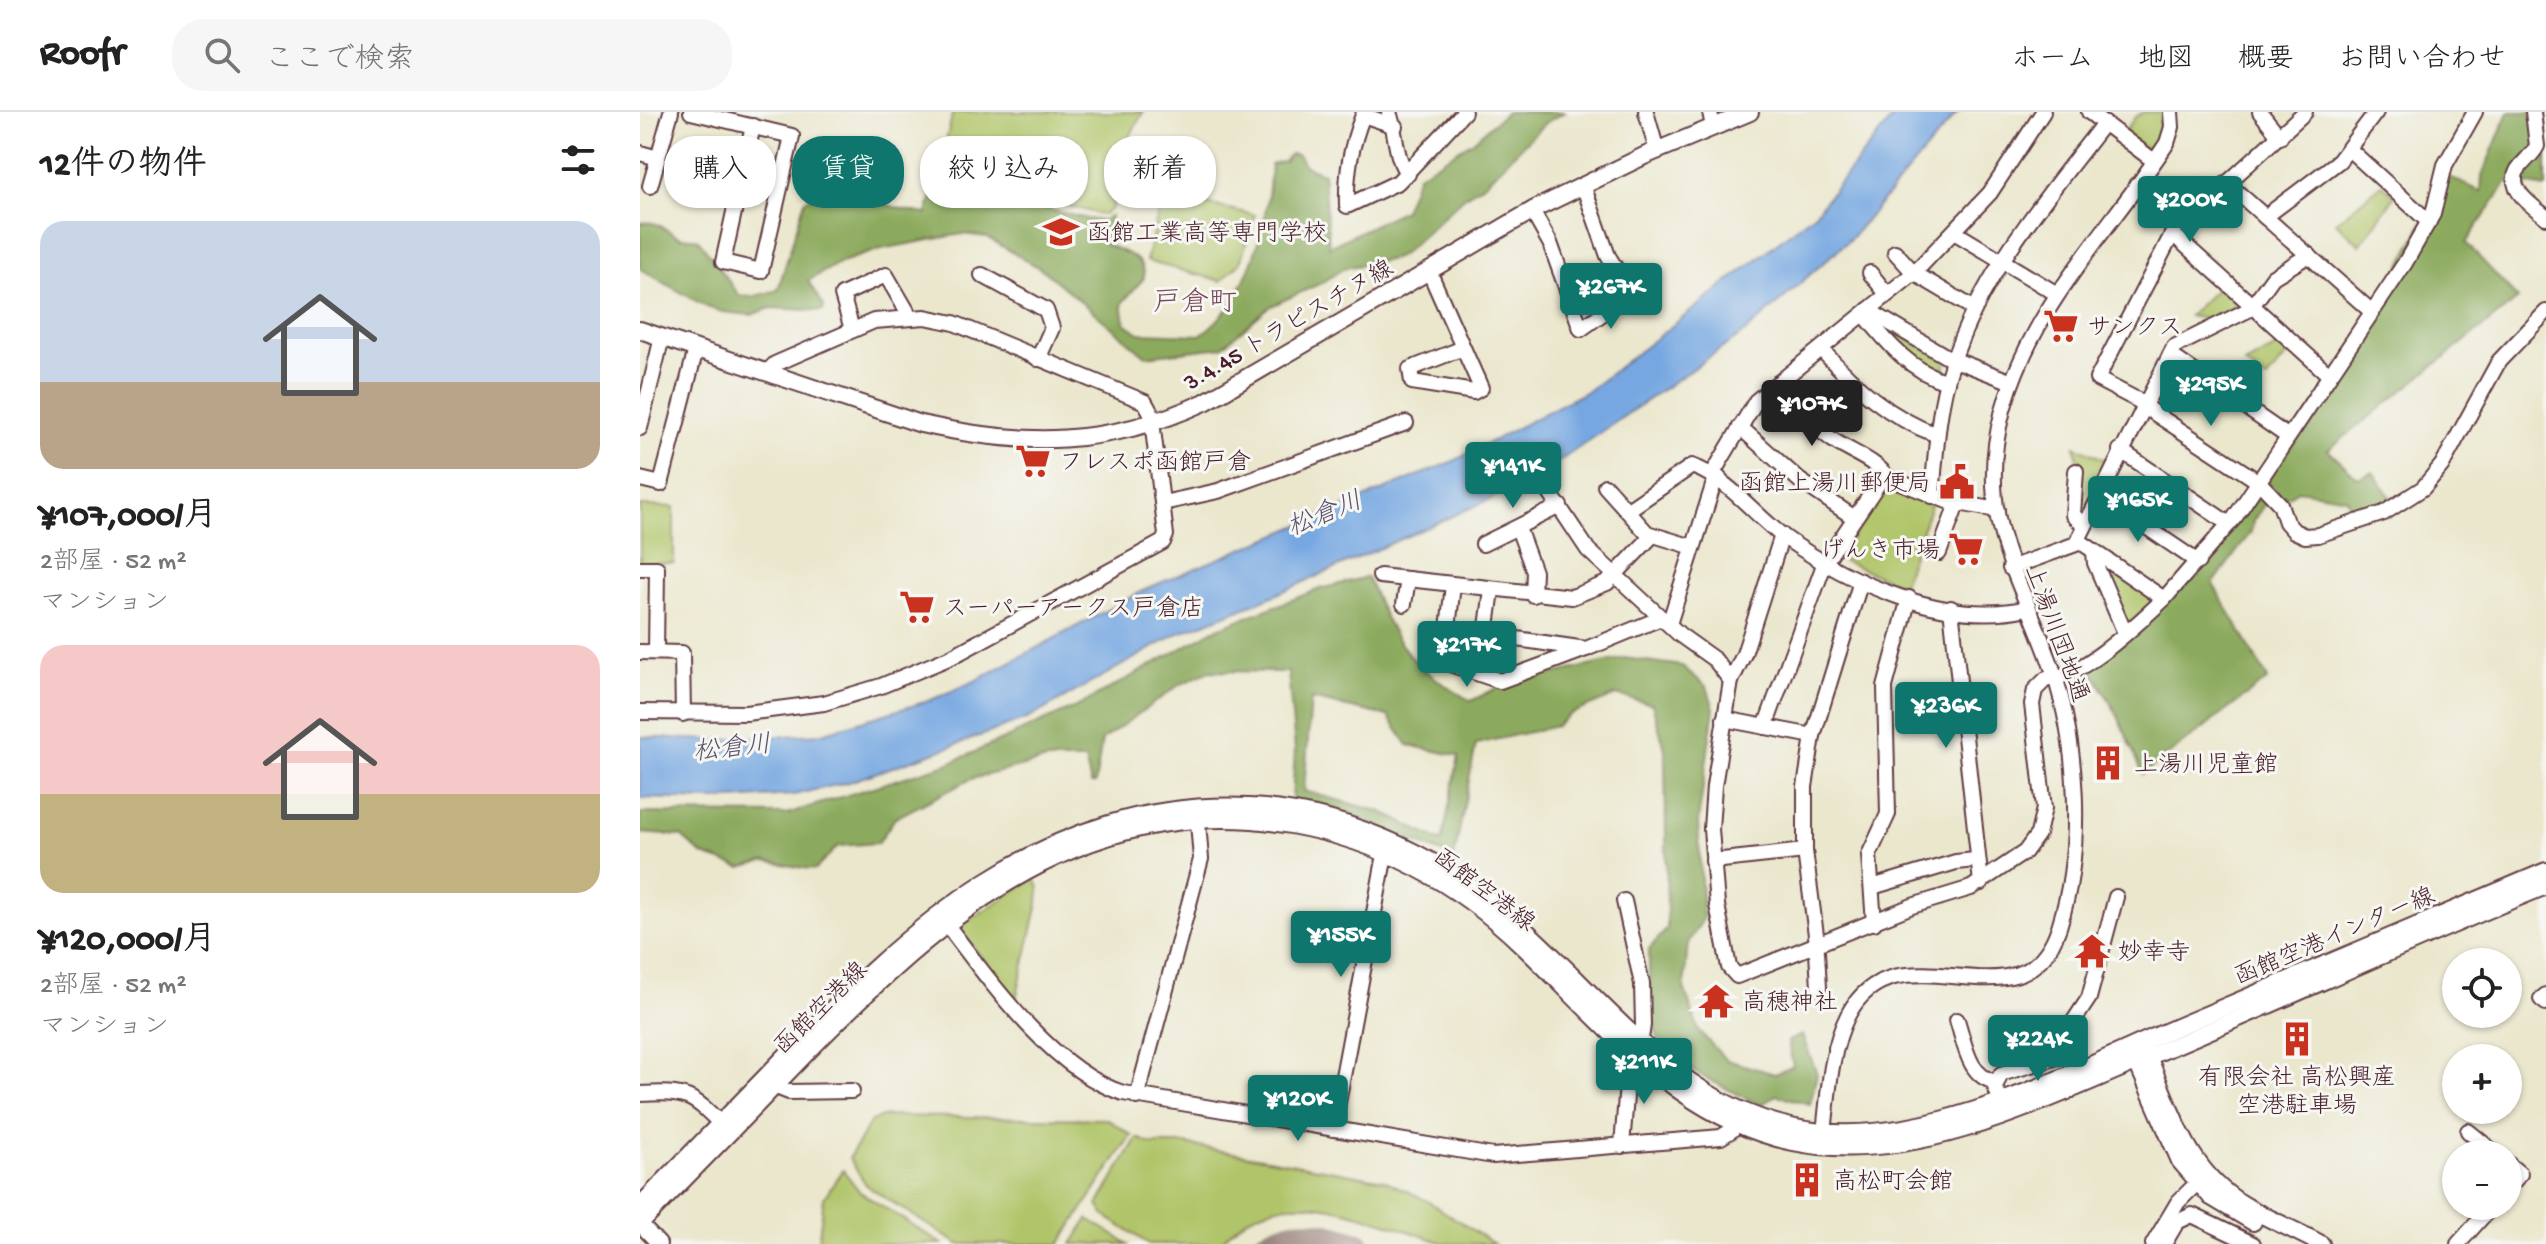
<!DOCTYPE html>
<html lang="ja">
<head>
<meta charset="utf-8">
<style>
	body { margin:0; font-family:"Gochi Hand","Klee One",sans-serif; background:#f6f6f6; color:#222; height:100vh; display:flex; flex-direction:column; font-size:30px; white-space:nowrap }
	* { box-sizing:border-box; margin:0 }
	p { font-size:26px; color:#767676 }
	.icon { flex:none; width:44px; height:44px; fill:none; stroke:currentColor; stroke-width:2; stroke-linecap:round; stroke-linejoin:round }
	.map { position:relative; flex:1; overflow:hidden }
	.panel { display:flex; flex-direction:column; background:#fff; width:640px }
	.panel>* { flex:none }
	.banner { position:absolute; left:24px; top:24px; width:760px; height:72px; display:flex; gap:16px }
	.tools { position:absolute; left:1802px; top:836px; display:grid; gap:16px }
	.tools a { display:grid; place-items:center; width:80px; height:80px; border-radius:50%; background:#fff; box-shadow:0 2px 6px #0004; font-size:40px }
	.price { position:absolute; translate:-50% -68px; padding:0 18px; border-radius:8px; background:#0f766e; color:#fff; font-size:26px; line-height:52px; filter:drop-shadow(0 2px 4px #0008) }
	.price::after { content:''; position:absolute; left:50%; top:48px; width:24px; height:18px; margin-left:-12px; background:inherit; clip-path:polygon(0 0,100% 0,50% 100%) }
	.price.current { background:#222; color:#fff }
	ul { padding:0; list-style:none }
	li { display:grid; align-content:center; gap:16px; height:424px; padding:0 40px }
	li span { display:grid; place-items:center; height:248px; border-radius:24px; color:#555 }
	li>.icon { margin-inline-start:auto }
	span .icon { width:144px; height:144px; fill:#fffc; stroke-width:1 }
	li b { font-size:34px }
	h2 { display:flex; justify-content:space-between; align-items:center; height:96px; padding:0 40px; font-size:34px }
	.pill { padding:0 28px; border-radius:32px; background:#fff; box-shadow:0 2px 6px #0004; font-size:28px; line-height:72px }
	.pill.current { background:#0f766e; color:#fff }
	header { display:flex; align-items:center; gap:48px; box-sizing:border-box; height:112px; padding:0 40px; background:#fff; border-bottom:2px solid #e0e0e0 }
	header strong { font-size:38px }
	nav { display:flex; gap:44px; margin-inline-start:auto; font-size:28px }
	.search { width:560px; height:72px; background:#f6f6f6; display:flex; align-items:center; gap:20px; box-sizing:border-box; padding:0 28px; border-radius:32px; color:#767676; font-size:30px }
	main { display:flex; flex:1; min-height:0 }
	.map>svg:first-child { display:block }
</style>
</head>
<body>
<header>
<strong>Roofr</strong>
<div class="search"><svg class="icon" aria-label="search" viewBox="0 0 24 24"><circle cx="10" cy="10" r="6"/><path d="M15 15l6 6"/></svg>ここで検索</div>
<nav><a>ホーム</a><a>地図</a><a>概要</a><a>お問い合わせ</a></nav>
</header>
<main>
<section class="panel">
<h2>12件の物件<svg class="icon" aria-label="filters" viewBox="0 0 24 24"><path d="M4 7h16M4 17h16"/><circle cx="9" cy="7" r="2"/><circle cx="15" cy="17" r="2"/></svg></h2>
<ul>
<li><span style="background:linear-gradient(#c9d6e8 65%,#b9a48a 0)"><svg class="icon" aria-label="home" viewBox="0 0 24 24"><path d="M3 11l9-7 9 7M6 9v11h12V9"/></svg></span><div><b>¥107,000/月</b><p>2部屋 · 52 m²</p><p>マンション</p></div></li>
<li><span style="background:linear-gradient(#f6c9c9 60%,#c2b280 0)"><svg class="icon" aria-label="home" viewBox="0 0 24 24"><path d="M3 11l9-7 9 7M6 9v11h12V9"/></svg></span><div><b>¥120,000/月</b><p>2部屋 · 52 m²</p><p>マンション</p></div></li>
</ul>
</section>
<div class="map">
<svg width="1906" height="1132" viewBox="0 0 1906 1132">
	<rect width="100%" height="100%" fill="#f6f6f2"/>
	<filter id="ink" filterUnits="userSpaceOnUse"><feTurbulence type="fractalNoise" baseFrequency=".0125" numOctaves="2"/><feDisplacementMap in="SourceGraphic" scale="16" xChannelSelector="R" yChannelSelector="G"/><feConvolveMatrix kernelMatrix="1 2 1 2 8 2 1 2 1" color-interpolation-filters="sRGB"/></filter>
	<filter id="wash" filterUnits="userSpaceOnUse"><feTurbulence type="fractalNoise" baseFrequency=".006" numOctaves="4" result="noise"/><feDisplacementMap in="SourceGraphic" scale="32" xChannelSelector="R" yChannelSelector="G"/><feGaussianBlur stdDeviation="1.8" result="paint"/><feColorMatrix in="noise" values="0 0 0 0 0 0 0 0 0 0 0 0 0 0 0 0 0 1.4 0 .05"/><feComposite in="paint" operator="in"/></filter>
	<g filter="url(#wash)">
		<rect width="100%" height="100%" fill="#ebe7cd"/>
		<g fill="#b0c569" stroke="#7d724a" stroke-width="2">
			<polygon points="313,0 503,0 489,26 472,96 464,103 298,63"/>
			<polygon points="1504,0 1521,0 1520,21 1509,39 1484,21 1495,5"/>
			<polygon points="178,29 242,42 231,93 167,80"/>
			<polygon points="1742,72 1755,84 1720,133 1696,110"/>
			<polygon points="523,82 615,103 600,151 581,169 506,149"/>
			<polygon points="1582,171 1606,191 1571,208 1549,204"/>
			<polygon points="1236,208 1306,249 1304,259 1298,261 1263,238"/>
			<polygon points="1648,229 1654,236 1626,268 1605,252"/>
			<polygon points="1435,334 1470,350 1442,406 1437,400 1440,359"/>
			<polygon points="1251,378 1291,393 1262,473 1203,449 1201,441 1244,379"/>
			<polygon points="0,394 34,395 34,451 0,451"/>
			<polygon points="1461,449 1517,487 1487,515"/>
			<polygon points="395,766 399,776 398,791 376,887 320,819 321,813"/>
			<polygon points="245,1004 467,1007 491,1023 420,1132 318,1132 227,1074 209,1046 231,1009"/>
			<path d="M497,1026L511,1032H544L744,1068L786,1088L854,1132C839,1132 819,1132 804,1131C733,1110 638,1056 580,1132H509L465,1104L458,1093Z"/>
			<polygon points="203,1058 220,1080 302,1132 178,1132 184,1086"/>
			<polygon points="448,1107 488,1132 432,1132"/>
		</g>
		<g fill="#8caa5d" stroke="#6b6444" stroke-width="2" fill-rule="evenodd">
			<path d="M866,0H924L904,12L846,70L823,86L764,141L753,147L704,156L681,171L629,195L582,235L506,244L403,158L346,125L322,122L241,137L199,151L168,169L184,194L183,199L131,196L111,203L83,200L67,195L0,157V111C18,108 23,117 38,124C44,127 50,124 58,127L99,183L112,185L138,178L165,88C217,69 237,97 287,102L296,70L448,107L462,109L471,104L465,132C482,140 505,144 504,166L482,191L485,211L499,221L560,223C610,190 628,108 631,52L644,49L650,42L658,43L665,54L683,61L689,135L764,98L778,63L833,29Z"/>
			<polygon points="1868,0 1906,0 1906,76 1868,69 1826,131 1878,187 1688,338 1718,366 1733,360 1755,392 1713,408 1707,386 1658,378 1642,388 1625,366 1735,203 1807,64 1841,80 1842,64"/>
			<path d="M1620,380L1628,387L1613,409L1611,420L1573,472L1628,567L1503,662L1478,604L1449,553C1515,500 1571,450 1620,380Z"/>
			<path d="M727,465C755,532 767,552 831,589L865,572L985,546L1042,554L1067,575L1074,596L1058,710L1063,807L1048,831L1044,876L1059,919L1086,948L1135,962L1153,954L1148,929L1162,923L1177,962L1170,992L1136,983L1121,993C1098,982 1031,953 1020,930C1007,900 1009,869 1009,837L1027,817L1025,637L1012,592L976,583L930,602L916,614L836,632L814,746L697,697L652,689L655,638L648,560L569,559L539,573L462,628L455,672H451L445,648H407L331,667L255,706L238,731L198,734L175,758L125,749L101,756L63,743L41,724L0,721V701L147,702L310,651L440,593L578,516L680,477ZM671,587L748,604L768,633L819,644L802,730L742,700L664,679Z"/>
		</g>
		<polygon fill="#76a7e1" stroke="#606386" stroke-width="2" points="1257,0 1318,0 1212,125 1107,219 889,370 628,486 539,521 389,606 296,640 209,670 153,683 73,688 0,686 0,625 73,628 179,622 291,588 335,569 508,476 816,348 949,278 1059,193 1176,100"/>
		<g fill="none" stroke-linecap="round" stroke-linejoin="round">
			<path stroke="#9a837c" stroke-width="24" d="M624,1132C657,1112 684,1121 718,1132"/>
		</g>
	</g>
	<g filter="url(#ink)">
		<g fill="none" stroke-linecap="round" stroke-linejoin="round">
			<g stroke="#623d43" stroke-width="18">
				<g id="minor">
					<polyline points="51,0 152,24 121,159 83,150 113,14"/>
					<path d="M749,0C756,18 755,48 768,62"/>
					<polyline points="1006,0 1017,39"/>
					<polyline points="1070,0 1073,15"/>
					<polyline points="1449,0 1514,49"/>
					<polyline points="1620,0 1640,25"/>
					<path d="M1893,0L1897,34C1892,44 1882,50 1877,59C1867,78 1894,95 1906,105"/>
					<path d="M755,14L723,3C711,34 706,60 707,94L758,70L824,0"/>
					<polyline points="1710,38 1789,110"/>
					<polyline points="0,41 18,46"/>
					<polyline points="1587,71 1732,200"/>
					<polyline points="1496,73 1540,107"/>
					<polyline points="10,74 31,0"/>
					<polyline points="892,99 910,131 941,217 991,181 968,144 943,73"/>
					<polyline points="1625,105 1699,49 1736,0"/>
					<polyline points="1314,120 1417,182"/>
					<polyline points="1533,122 1688,262"/>
					<polyline points="1255,140 1274,161 1333,196"/>
					<polyline points="789,159 841,276 834,280 772,270 770,257 823,236"/>
					<polyline points="1230,161 1247,182"/>
					<polyline points="342,163 406,198 412,216 398,247"/>
					<polyline points="1228,198 1307,245 1372,270"/>
					<path d="M1224,202C1246,230 1272,260 1307,270"/>
					<polyline points="211,214 202,183 246,163 267,199"/>
					<path d="M1181,237C1216,275 1248,305 1297,323"/>
					<polyline points="1530,243 1647,324"/>
					<path d="M1136,272C1153,292 1169,311 1190,326C1207,339 1236,348 1247,365"/>
					<polyline points="1503,291 1457,267 1540,107 1581,77 1665,0"/>
					<polyline points="1502,293 1619,370 1640,392 1646,410 1654,419 1665,424 1678,423 1744,401 1783,376 1802,353 1859,249 1906,200"/>
					<polyline points="1100,315 1159,368 1213,405"/>
					<polyline points="0,316 22,225"/>
					<polyline points="1480,338 1589,412"/>
					<polyline points="1436,359 1433,403 1444,413"/>
					<polyline points="1073,361 1116,289 1274,161 1350,81 1403,0"/>
					<polyline points="0,367 21,372 56,237"/>
					<polyline points="965,374 1007,421 1053,435"/>
					<path d="M910,381L948,438L1040,523L1075,548L1091,569L1074,674L1071,717L1077,793L1089,855L1097,864L1272,794L1331,776L1385,740L1398,722L1404,696L1392,592L1395,578L1406,567C1441,567 1498,511 1524,487"/>
					<polyline points="1459,383 1558,450"/>
					<path d="M1292,384C1296,340 1298,294 1312,252C1341,162 1407,85 1464,11"/>
					<polyline points="523,391 578,379 766,311"/>
					<path d="M988,398L1052,354C1090,368 1112,401 1144,425C1209,471 1306,515 1387,496"/>
					<polyline points="878,416 894,460 893,483"/>
					<polyline points="1438,428 1524,487 1595,405 1765,151 1793,102 1805,53 1835,0"/>
					<polyline points="843,432 920,394"/>
					<polyline points="1454,440 1455,451 1485,521"/>
					<polyline points="1299,441 1317,392"/>
					<polyline points="0,456 17,456 16,540"/>
					<polyline points="1370,456 1436,432 1534,235 1610,197 1633,165 1669,143"/>
					<polyline points="740,464 932,485 967,471 1012,424"/>
					<polyline points="813,473 804,550 860,569 946,537"/>
					<polyline points="764,492 768,467"/>
					<polyline points="1311,496 1341,771"/>
					<polyline points="1029,512 1073,374 1079,366"/>
					<polyline points="808,517 946,537 1021,506"/>
					<polyline points="846,522 852,478"/>
					<polyline points="0,540 42,541 43,602"/>
					<polyline points="1091,569 1104,542 1142,423"/>
					<polyline points="0,600 106,601 184,591 241,574 311,545 523,430 526,423 511,301 505,290 314,211 285,205 234,209 135,252 127,260"/>
					<polyline points="1084,607 1173,624"/>
					<polyline points="1125,615 1185,450 1240,369 1247,365 1307,389 1357,398"/>
					<polyline points="1073,749 1165,739"/>
					<polyline points="1232,775 1316,750 1335,748"/>
					<path d="M301,805C346,864 411,958 483,981L853,1044L1081,1025L1092,1018"/>
					<polyline points="1234,811 1229,743 1248,702 1245,575 1269,486"/>
					<polyline points="1179,875 1176,823 1165,739 1165,675 1173,624 1221,469"/>
					<polyline points="1906,883 1901,887 1906,891"/>
					<path d="M1317,908C1325,932 1328,965 1356,970"/>
					<polyline points="1408,948 1449,886 1476,785"/>
					<polyline points="126,971 149,980 212,979"/>
					<path d="M0,982C49,979 52,983 86,1017"/>
					<polyline points="497,985 561,747 557,698"/>
					<polyline points="1364,996 1355,975 1361,962 1431,941"/>
					<polyline points="693,1017 747,732"/>
					<polyline points="1828,1019 1856,1042"/>
					<path d="M1183,1030C1188,990 1189,940 1208,903C1258,807 1383,926 1419,815C1445,734 1438,626 1409,547C1376,456 1335,402 1363,298C1392,193 1469,120 1527,31L1532,15L1531,0"/>
					<polyline points="982,1034 987,972 998,948 1003,913 1002,872 984,789"/>
					<polyline points="1868,1052 1880,1062 1868,1076"/>
					<polyline points="0,1112 19,1132"/>
					<polyline points="1513,1132 1538,1090 1566,1062"/>
					<polyline points="1524,1132 1537,1110 1552,1103 1613,1132"/>
					<polyline points="1818,1132 1852,1094"/>
				</g>
			</g>
			<g stroke="#623d43" stroke-width="20">
				<g id="major">
					<path d="M0,218L281,312C384,335 467,335 565,290L895,97L1004,44L1110,0"/>
					<path d="M1504,936C1531,994 1544,1058 1604,1093C1628,1107 1655,1118 1681,1132"/>
					<polyline points="1492,939 1540,1049 1571,1085 1613,1110"/>
					<path d="M0,1094C46,1046 93,999 139,951C270,815 406,686 609,695C715,700 809,749 886,819C977,901 1049,1006 1181,1020C1300,1032 1441,955 1549,910C1668,860 1787,810 1906,759"/>
					<path d="M0,1112C49,1062 99,1011 147,961C285,818 435,676 651,713C741,729 818,771 883,834C970,917 1051,1022 1180,1034C1289,1045 1400,990 1498,949C1635,892 1769,829 1906,774"/>
				</g>
			</g>
			<use href="#minor" stroke="#fff" stroke-width="14"/>
			<use href="#major" stroke="#fff" stroke-width="16"/>
		</g>
	</g>
	<defs>
		<g id="university-bare" transform="scale(2.76)"><path d="M0-5L7-2L0 1L-7-2ZM-4 1L0 2.5L4 1V4Q0 6-4 4Z" fill="#c8321e" stroke="#f6f6f2" stroke-width="2.5" paint-order="stroke"/></g>
		<g id="supermarket-bare" transform="scale(2.76)"><path d="M-6-5.5h2.5l.6 2H6L4.5 2H-2.5L-4.4-4H-6ZM-1.5 3.2a1.3 1.3 0 1 0 .1 0ZM3 3.2a1.3 1.3 0 1 0 .1 0Z" fill="#c8321e" stroke="#f6f6f2" stroke-width="2.5" paint-order="stroke"/></g>
		<g id="civic-bare" transform="scale(2.76)"><path d="M-.6-6.5H3V-4.5H.6V-3L4-1V1h2V6H-6V1h2V-1L-.6-3ZM-1.2 2.5V6h2.4V2.5Z" fill="#c8321e" stroke="#f6f6f2" stroke-width="2.5" paint-order="stroke"/></g>
		<g id="building-bare" transform="scale(2.76)"><path d="M-4-6H4V6H1V3H-1V6H-4ZM-2.5-4.3h1.7v1.8h-1.7ZM.8-4.3h1.7v1.8H.8ZM-2.5-1h1.7V.8h-1.7ZM.8-1h1.7V.8H.8Z" fill="#c8321e" stroke="#f6f6f2" stroke-width="2.5" paint-order="stroke"/></g>
		<g id="temple-bare" transform="scale(2.76)"><path d="M0-6L5-2H3V0L6.5 2.5H4V6H1.5V3h-3V6H-4V2.5H-6.5L-3 0V-2H-5Z" fill="#c8321e" stroke="#f6f6f2" stroke-width="2.5" paint-order="stroke"/></g>
	</defs>
	<g fill-rule="evenodd">
		<use href="#university-bare" x="421" y="120"/>
		<use href="#supermarket-bare" x="1421" y="214"/>
		<use href="#supermarket-bare" x="393" y="349"/>
		<use href="#civic-bare" x="1317" y="370"/>
		<use href="#supermarket-bare" x="1326" y="437"/>
		<use href="#supermarket-bare" x="277" y="495"/>
		<use href="#building-bare" x="1468" y="651"/>
		<use href="#temple-bare" x="1452" y="839"/>
		<use href="#temple-bare" x="1076" y="889"/>
		<use href="#building-bare" x="1657" y="927"/>
		<use href="#building-bare" x="1167" y="1068"/>
	</g>
	<g text-anchor="middle" stroke-width="6" stroke-linejoin="round" paint-order="stroke">
		<g font-size="24" fill="#4a1f2b" stroke="#f6f6f2" text-anchor="start">
			<text x="447" y="128">函館工業高等専門学校</text>
			<text x="1447" y="222">サンクス</text>
			<text x="419" y="357">フレスポ函館戸倉</text>
			<text x="1291" y="378" text-anchor="end">函館上湯川郵便局</text>
			<text x="1300" y="445" text-anchor="end">げんき市場</text>
			<text x="303" y="503">スーパーアークス戸倉店</text>
			<text x="1494" y="659">上湯川児童館</text>
			<text x="1478" y="847">妙幸寺</text>
			<text x="1102" y="897">高穂神社</text>
			<text x="1657" y="972" text-anchor="middle">有限会社 高松興産<tspan x="1657" dy="28">空港駐車場</tspan></text>
			<text x="1193" y="1076">高松町会館</text>
		</g>
		<g font-size="24" fill="#4a1f2b" stroke="#f6f6f2">
			<text transform="translate(648 212) rotate(-30)" y="8">3.4.45 トラピスチヌ線</text>
			<text transform="translate(1418 521) rotate(70)" y="8">上湯川団地通</text>
			<text transform="translate(845 777) rotate(37)" y="8">函館空港線</text>
			<text transform="translate(1694 823) rotate(-23)" y="8">函館空港インター線</text>
			<text transform="translate(180 895) rotate(-45)" y="8">函館空港線</text>
		</g>
		<g font-size="26" font-style="italic" fill="#594f6b" stroke="#f6f6f2">
			<text transform="translate(684 400) rotate(-22)" y="9">松倉川</text>
			<text transform="translate(92 634) rotate(-6)" y="9">松倉川</text>
		</g>
		<g font-size="28" fill="#7c4b5b" stroke="#f6f6f2">
			<text x="555" y="198">戸倉町</text>
		</g>
	</g>
</svg>
<div class="tools">
<a><svg class="icon" aria-label="locate" viewBox="0 0 24 24"><circle cx="12" cy="12" r="6"/><path d="M12 2v4M12 18v4M2 12h4M18 12h4"/></svg></a>
<a>+</a>
<a>−</a>
</div>
<b class="price" style="left:1550px;top:132px">¥200K</b>
<b class="price" style="left:971px;top:219px">¥267K</b>
<b class="price" style="left:1571px;top:316px">¥295K</b>
<b class="price current" style="left:1172px;top:336px">¥107K</b>
<b class="price" style="left:873px;top:398px">¥141K</b>
<b class="price" style="left:1498px;top:432px">¥165K</b>
<b class="price" style="left:827px;top:577px">¥217K</b>
<b class="price" style="left:1306px;top:638px">¥236K</b>
<b class="price" style="left:701px;top:867px">¥155K</b>
<b class="price" style="left:1398px;top:971px">¥224K</b>
<b class="price" style="left:1004px;top:994px">¥211K</b>
<b class="price" style="left:658px;top:1031px">¥120K</b>
<div class="banner">
<a class="pill">購入</a>
<a class="pill current">賃貸</a>
<a class="pill">絞り込み</a>
<a class="pill">新着</a>
</div>
</div>
</main>
</body>
</html>
